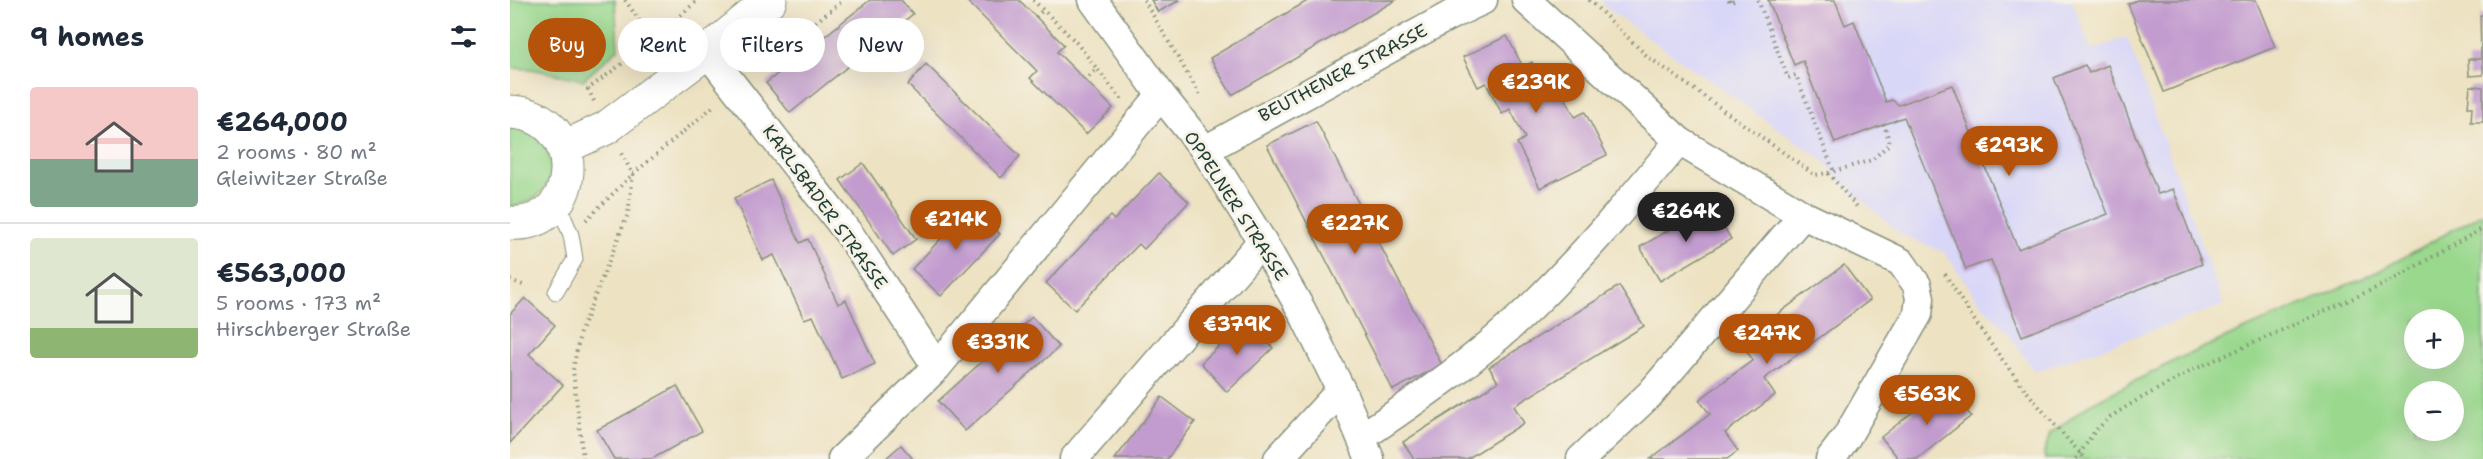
<!DOCTYPE html>
<html lang="en">
<head>
<meta charset="utf-8">
<style>
	body { margin:0; font-family:"Shantell Sans",sans-serif; background:#f2f2f3; color:#1f2937; height:100vh; display:flex; flex-direction:column; font-size:22px; white-space:nowrap }
	* { box-sizing:border-box; margin:0 }
	p { font-size:20px; color:#747a83 }
	.icon { flex:none; width:33px; height:33px; fill:none; stroke:currentColor; stroke-width:2; stroke-linecap:round; stroke-linejoin:round }
	.map { position:relative; flex:1; overflow:hidden }
	.details { display:flex; flex-direction:column; background:#fff; width:510px }
	.details>* { flex:none }
	.top-card { position:absolute; left:18px; top:18px; width:570px; height:54px; display:flex; gap:12px }
	.buttons { position:absolute; left:1894px; top:309px; display:grid; gap:12px }
	.buttons a { display:grid; place-items:center; width:60px; height:60px; border-radius:50%; background:#fff; box-shadow:0 6px 24px #0002; font-size:30px }
	.price { position:absolute; translate:-50% -51px; padding:0 14px; border-radius:21px; background:#b45309; color:#fff; font-size:20px; line-height:39px; filter:drop-shadow(0 2px 3px #0008) }
	.price::after { content:''; position:absolute; left:50%; top:36px; width:18px; height:14px; margin-left:-9px; background:inherit; clip-path:polygon(0 0,100% 0,50% 100%) }
	.price.selected { background:#222; color:#fff }
	ul { padding:0; list-style:none }
	li { display:flex; align-items:center; gap:18px; height:150px; padding:0 30px }
	li+li { border-top:2px solid #e0e1e3 }
	li span { display:grid; place-items:center; flex:none; width:168px; height:120px; border-radius:6px; color:#555 }
	li>.icon { margin-inline-start:auto }
	span .icon { width:72px; height:72px; fill:#fffc; stroke-width:1 }
	li b { font-size:26px }
	h2 { display:flex; justify-content:space-between; align-items:center; height:72px; padding:0 30px; font-size:26px }
	.chip { padding:0 21px; border-radius:27px; background:#fff; box-shadow:0 6px 24px #0002; font-size:21px; line-height:54px }
	.chip.selected { background:#b45309; color:#fff }
	main { display:flex; flex:1; min-height:0 }
	.map>svg:first-child { display:block }
</style>
</head>
<body>
<main>
<section class="details">
<h2>9 homes<svg class="icon" aria-label="filters" viewBox="0 0 24 24"><path d="M4 7h16M4 17h16"/><circle cx="9" cy="7" r="2"/><circle cx="15" cy="17" r="2"/></svg></h2>
<ul>
<li><span style="background:linear-gradient(#f6c9c9 60%,#7fa58c 0)"><svg class="icon" aria-label="home" viewBox="0 0 24 24"><path d="M3 11l9-7 9 7M6 9v11h12V9"/></svg></span><div><b>€264,000</b><p>2 rooms · 80 m²</p><p>Gleiwitzer Straße</p></div></li>
<li><span style="background:linear-gradient(#dfe7d0 75%,#8fb573 0)"><svg class="icon" aria-label="home" viewBox="0 0 24 24"><path d="M3 11l9-7 9 7M6 9v11h12V9"/></svg></span><div><b>€563,000</b><p>5 rooms · 173 m²</p><p>Hirschberger Straße</p></div></li>
</ul>
</section>
<div class="map">
<svg width="1973" height="459" viewBox="0 0 1973 459">
	<rect width="100%" height="100%" fill="#f7f3e8"/>
	<filter id="ink" filterUnits="userSpaceOnUse"><feTurbulence type="fractalNoise" baseFrequency=".0167" numOctaves="2"/><feDisplacementMap in="SourceGraphic" scale="12" xChannelSelector="R" yChannelSelector="G"/><feConvolveMatrix kernelMatrix="1 2 1 2 8 2 1 2 1" color-interpolation-filters="sRGB"/></filter>
	<filter id="wash" filterUnits="userSpaceOnUse"><feTurbulence type="fractalNoise" baseFrequency=".008" numOctaves="4" result="noise"/><feDisplacementMap in="SourceGraphic" scale="24" xChannelSelector="R" yChannelSelector="G"/><feGaussianBlur stdDeviation="1.35" result="paint"/><feColorMatrix in="noise" values="0 0 0 0 0 0 0 0 0 0 0 0 0 0 0 0 0 1.4 0 .05"/><feComposite in="paint" operator="in"/></filter>
	<g filter="url(#wash)">
		<rect width="100%" height="100%" fill="#ede2c2"/>
		<polygon fill="#d9d7f8" points="1090,0 1562,0 1581,50 1617,37 1713,305 1525,372 1498,333 1467,299 1435,253 1391,234 1330,181 1314,161 1096,8"/>
		<g fill="#99d88d" stroke="#5c8a60" stroke-width="1.5" fill-rule="evenodd">
			<polygon points="0,0 105,0 108,49 73,80 22,69 0,68"/>
			<path d="M0,128C54,132 55,202 0,206Z"/>
			<path d="M1973,213V459H1535L1534,453L1540,434L1580,404L1672,357L1869,271ZM1905,320H1944V358H1905ZM1905,392H1944V430H1905Z"/>
		</g>
		<g id="blocks">
			<g fill="#c39ccf">
				<polygon points="360,0 391,0 403,14 280,113 256,83"/>
				<polygon points="456,0 509,0 554,45 547,52 603,108 576,134 520,78 527,71"/>
				<polygon points="641,0 670,0 648,12"/>
				<polygon points="799,0 886,0 722,95 700,58"/>
				<polygon points="1258,0 1325,0 1335,25 1344,21 1376,102 1382,100 1389,105 1442,85 1508,249 1598,214 1544,78 1575,65 1579,73 1598,65 1648,194 1663,189 1692,264 1512,336 1481,260 1456,269 1394,117 1325,143 1293,61 1284,65"/>
				<polygon points="1627,0 1746,0 1765,47 1654,92 1618,4"/>
				<polygon points="1970,15 1973,15 1973,75 1959,76 1958,59 1971,59"/>
				<polygon points="997,36 1013,67 1022,62 1037,92 1049,86 1065,117 1075,112 1097,155 1030,188 1007,143 1015,138 1000,109 992,114 976,83 968,87 953,57"/>
				<polygon points="416,64 510,156 491,178 398,85"/>
				<polygon points="1960,86 1973,87 1973,122 1961,122 1962,107 1958,107"/>
				<polygon points="806,121 932,365 883,390 757,145"/>
				<polygon points="353,163 406,239 383,256 330,180"/>
				<polygon points="649,173 679,202 634,249 629,244 565,310 536,283 600,216 604,220"/>
				<polygon points="261,180 290,243 298,239 328,304 336,300 365,364 332,379 303,316 294,319 264,255 253,260 224,198"/>
				<polygon points="1201,205 1221,239 1150,281 1130,247"/>
				<polygon points="462,206 490,234 431,296 402,269"/>
				<polygon points="1334,265 1360,300 1254,379 1265,395 1215,433 1228,451 1217,459 1140,459 1200,414 1189,400 1243,360 1230,342"/>
				<polygon points="1109,286 1134,326 1004,406 1014,423 957,459 904,459 893,442 988,382 979,367"/>
				<polygon points="15,298 45,325 19,354 53,385 0,443 0,314"/>
				<polygon points="522,317 549,347 455,431 428,401"/>
				<polygon points="737,320 763,348 717,392 691,363"/>
				<polygon points="1437,385 1461,416 1407,459 1389,459 1371,437"/>
				<polygon points="167,386 192,431 142,459 104,459 87,430"/>
				<polygon points="652,397 685,422 657,459 605,459"/>
				<polygon points="391,445 403,459 375,459"/>
			</g>
		</g>
	</g>
	<g filter="url(#ink)">
		<use href="#blocks" fill-opacity="0" stroke="#86907b" stroke-width="1.5"/>
		<g fill="none" stroke-linecap="round" stroke-linejoin="round">
			<g stroke="#86907b" stroke-width="17">
				<polyline id="lane" points="46,292 65,259 61,235 47,201"/>
			</g>
			<g stroke="#86907b" stroke-width="31">
				<g id="street">
					<polyline points="583,0 651,95 695,150 752,241 792,311 831,390 860,459"/>
					<polyline points="1016,0 1169,141 1293,215 1391,262 1407,285 1410,298 1408,314 1336,438 1320,459"/>
					<polyline points="197,52 340,235 427,367"/>
					<polyline points="695,150 939,16 973,0"/>
					<path d="M852,437C911,397 971,356 1022,306C1075,254 1122,198 1169,141"/>
					<polyline points="332,459 427,367 651,95"/>
					<polyline points="564,459 752,241"/>
					<polyline points="768,459 831,390"/>
					<polyline points="1071,459 1140,394 1293,215"/>
				</g>
			</g>
			<g stroke="#86907b" stroke-width="35">
				<g id="secondary">
					<path d="M0,112C80,115 72,229 0,223"/>
					<polyline points="55,147 96,128 197,52 260,0"/>
				</g>
			</g>
			<g stroke="#86907b" stroke-width="4" stroke-dasharray="1.5 4.5" stroke-linecap="butt">
				<polyline points="115,0 143,40"/>
				<polyline points="523,0 565,41 612,100"/>
				<polyline points="634,0 690,95"/>
				<polyline points="1079,0 1137,56 1305,175 1318,173 1349,209"/>
				<polyline points="1219,0 1220,3 1226,0"/>
				<polyline points="1248,0 1278,78 1286,75 1324,172"/>
				<polyline points="526,17 533,10"/>
				<polyline points="244,70 334,0"/>
				<polyline points="575,81 587,69"/>
				<polyline points="84,101 78,89 132,49 188,0"/>
				<polyline points="1318,173 1362,160 1380,143 1374,125"/>
				<polyline points="76,220 123,174 205,105"/>
				<path d="M1435,274C1474,339 1523,404 1576,459"/>
				<polyline points="0,280 13,285"/>
				<polyline points="73,459 63,370 70,333 118,214 123,174 111,153"/>
				<polyline points="1566,459 1585,431 1600,417 1624,402 1685,369 1877,283 1973,228"/>
			</g>
			<use href="#lane" stroke="#fff" stroke-width="15"/>
			<use href="#street" stroke="#fff" stroke-width="28"/>
			<use href="#secondary" stroke="#fff" stroke-width="33"/>
		</g>
	</g>
	<g text-anchor="middle" stroke-width="6" stroke-linejoin="round" paint-order="stroke">
		<g font-size="18" fill="#1f3d34" stroke="#f7f3e8">
			<text transform="translate(833 73) rotate(-28)" y="6">BEUTHENER STRASSE</text>
			<text transform="translate(726 206) rotate(57)" y="6">OPPELNER STRASSE</text>
			<text transform="translate(315 207) rotate(54)" y="6">KARLSBADER STRASSE</text>
		</g>
	</g>
</svg>
<div class="buttons">
<a>+</a>
<a>−</a>
</div>
<b class="price" style="left:1026px;top:114px">€239K</b>
<b class="price" style="left:1499px;top:177px">€293K</b>
<b class="price selected" style="left:1176px;top:243px">€264K</b>
<b class="price" style="left:446px;top:251px">€214K</b>
<b class="price" style="left:845px;top:255px">€227K</b>
<b class="price" style="left:727px;top:356px">€379K</b>
<b class="price" style="left:1257px;top:365px">€247K</b>
<b class="price" style="left:488px;top:374px">€331K</b>
<b class="price" style="left:1417px;top:426px">€563K</b>
<div class="top-card">
<a class="chip selected">Buy</a>
<a class="chip">Rent</a>
<a class="chip">Filters</a>
<a class="chip">New</a>
</div>
</div>
</main>
</body>
</html>
